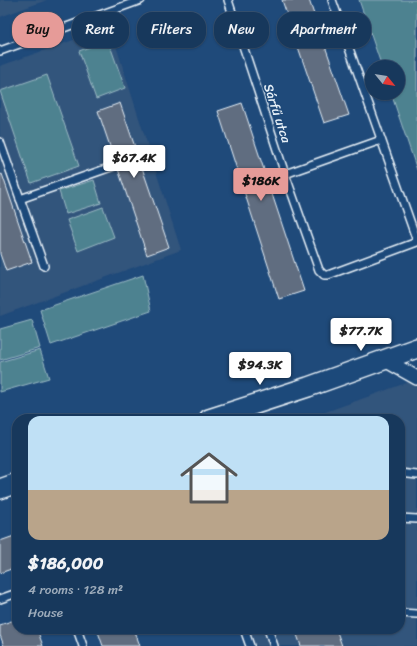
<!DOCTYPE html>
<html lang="en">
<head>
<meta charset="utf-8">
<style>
	body { margin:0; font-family:Sriracha,sans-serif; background:#244365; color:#f1f3f6; height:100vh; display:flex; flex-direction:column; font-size:15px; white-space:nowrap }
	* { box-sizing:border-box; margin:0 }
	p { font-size:13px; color:#9eacbb }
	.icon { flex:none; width:22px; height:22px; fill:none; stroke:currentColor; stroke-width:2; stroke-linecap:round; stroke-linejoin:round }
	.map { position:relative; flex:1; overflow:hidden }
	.side { position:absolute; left:12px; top:414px; width:393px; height:220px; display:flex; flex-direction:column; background:#17385c; border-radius:16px; box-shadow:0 1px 3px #0004,0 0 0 1px #365272 }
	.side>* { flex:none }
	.hud { position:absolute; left:12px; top:12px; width:393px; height:36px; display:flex; gap:8px }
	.needle { width:26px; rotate:120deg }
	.controls { position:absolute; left:365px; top:60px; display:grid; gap:8px }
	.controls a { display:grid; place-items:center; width:40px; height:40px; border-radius:50%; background:#17385c; box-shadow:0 1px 3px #0004,0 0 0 1px #365272; font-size:20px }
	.price { position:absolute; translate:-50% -34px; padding:0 9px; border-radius:4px; background:#fff; color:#222; font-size:13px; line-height:26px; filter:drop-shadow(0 1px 2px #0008) }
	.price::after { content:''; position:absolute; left:50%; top:24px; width:12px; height:9px; margin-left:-6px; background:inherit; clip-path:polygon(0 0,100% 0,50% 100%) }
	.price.active { background:#e69b98; color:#111 }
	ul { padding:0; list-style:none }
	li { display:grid; align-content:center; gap:8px; height:212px; padding:0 16px }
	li+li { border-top:1px solid #365272 }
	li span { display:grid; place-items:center; height:124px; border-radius:12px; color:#555 }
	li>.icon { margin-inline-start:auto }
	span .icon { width:72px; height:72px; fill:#fffc; stroke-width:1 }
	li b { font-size:17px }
	.chip { padding:0 14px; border-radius:16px; background:#17385c; box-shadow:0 1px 3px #0004,0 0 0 1px #365272; font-size:14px; line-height:36px }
	.chip.active { background:#e69b98; color:#111 }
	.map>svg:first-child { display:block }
</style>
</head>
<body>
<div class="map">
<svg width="417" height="646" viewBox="0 0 417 646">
	<rect width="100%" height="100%" fill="#1f4a7a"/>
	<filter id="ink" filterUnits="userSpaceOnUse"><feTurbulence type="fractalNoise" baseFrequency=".025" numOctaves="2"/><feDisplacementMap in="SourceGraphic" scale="8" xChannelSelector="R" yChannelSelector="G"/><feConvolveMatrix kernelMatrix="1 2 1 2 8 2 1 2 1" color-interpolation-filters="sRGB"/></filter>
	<g filter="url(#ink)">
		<g fill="#32547c">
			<polygon points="0,0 47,0 0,17"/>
			<polygon points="110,27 181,250 0,316 0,66"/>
			<polygon points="417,379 417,646 247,646 242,629 400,629 400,419 306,419"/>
		</g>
		<g fill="#4e8290" stroke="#9bbac4">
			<polygon points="359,0 417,0 417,170 391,93 398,93 398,67 382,67"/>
			<polygon points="108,40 125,88 96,99 79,51"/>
			<polygon points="47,75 79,166 31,183 0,91"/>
			<polygon points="94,180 101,203 66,214 59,191"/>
			<polygon points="103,207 114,237 78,251 67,220"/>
			<polygon points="143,275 151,311 51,345 40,310"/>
			<polygon points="32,320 40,348 0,360 0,329"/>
			<polygon points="40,350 49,378 0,392 0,362"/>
		</g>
		<g fill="#606d80" stroke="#e8f1f8">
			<polygon points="282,0 309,0 349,115 324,123"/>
			<polygon points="120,103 169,247 147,255 118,169 119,165 115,161 98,111"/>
			<polygon points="242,103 304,291 279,299 218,111"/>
			<polygon points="2,174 32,262 6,271 0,254 0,175"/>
			<polygon points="17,535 17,567 0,573 0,541"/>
			<polygon points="17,619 17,629 37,629 43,646 4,646 0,635 0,625"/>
			<polygon points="97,629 134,629 140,646 103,646"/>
			<polygon points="295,629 336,629 342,646 301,646"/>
		</g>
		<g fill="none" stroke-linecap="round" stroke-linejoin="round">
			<g stroke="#e8f1f8" stroke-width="10">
				<g id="service">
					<polyline points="228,0 285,174 319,270 324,275 328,275 417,242"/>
					<polyline points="332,0 417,241"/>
					<polyline points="0,51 141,0"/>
					<polyline points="0,142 44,266"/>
					<polyline points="285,174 381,140"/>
					<polyline points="20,199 114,166"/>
					<polyline points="400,473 417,475"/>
					<polyline points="400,518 417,519"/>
					<polyline points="0,599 17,593"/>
					<polyline points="400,613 417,614"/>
					<polyline points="77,629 83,646"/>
					<polyline points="244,629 250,646"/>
					<polyline points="268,629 274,646"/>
				</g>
			</g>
			<g stroke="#e8f1f8" stroke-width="16">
				<polyline id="minor" points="385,360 417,378"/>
			</g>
			<g stroke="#e8f1f8" stroke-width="22">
				<g id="secondary">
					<polyline points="209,419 308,387 417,348"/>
					<polyline points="0,489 17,483"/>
				</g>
			</g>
			<use href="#service" stroke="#1f4a7a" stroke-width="7"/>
			<use href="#minor" stroke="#1f4a7a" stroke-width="13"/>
			<use href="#secondary" stroke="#1f4a7a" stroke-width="19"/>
		</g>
	</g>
	<g text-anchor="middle" stroke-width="3" stroke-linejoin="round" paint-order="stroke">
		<g font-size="13" fill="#e8f1f8" stroke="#1f4a7a">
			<text transform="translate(278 113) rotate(72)" y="5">Sárfű utca</text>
		</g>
	</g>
</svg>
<div class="controls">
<a><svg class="needle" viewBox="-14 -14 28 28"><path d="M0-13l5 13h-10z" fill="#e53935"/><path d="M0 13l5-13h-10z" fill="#9eacbb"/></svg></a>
</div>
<b class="price" style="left:134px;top:179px">$67.4K</b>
<b class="price active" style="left:261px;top:202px">$186K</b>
<b class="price" style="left:361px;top:352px">$77.7K</b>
<b class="price" style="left:260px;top:386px">$94.3K</b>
<div class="hud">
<a class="chip active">Buy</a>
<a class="chip">Rent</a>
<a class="chip">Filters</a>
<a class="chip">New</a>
<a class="chip">Apartment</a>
</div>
<section class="side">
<ul>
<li><span style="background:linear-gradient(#bfe0f5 60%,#b9a48a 0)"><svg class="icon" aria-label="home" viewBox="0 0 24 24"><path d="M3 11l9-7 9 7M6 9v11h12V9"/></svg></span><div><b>$186,000</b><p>4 rooms · 128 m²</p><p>House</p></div></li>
</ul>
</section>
</div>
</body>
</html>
